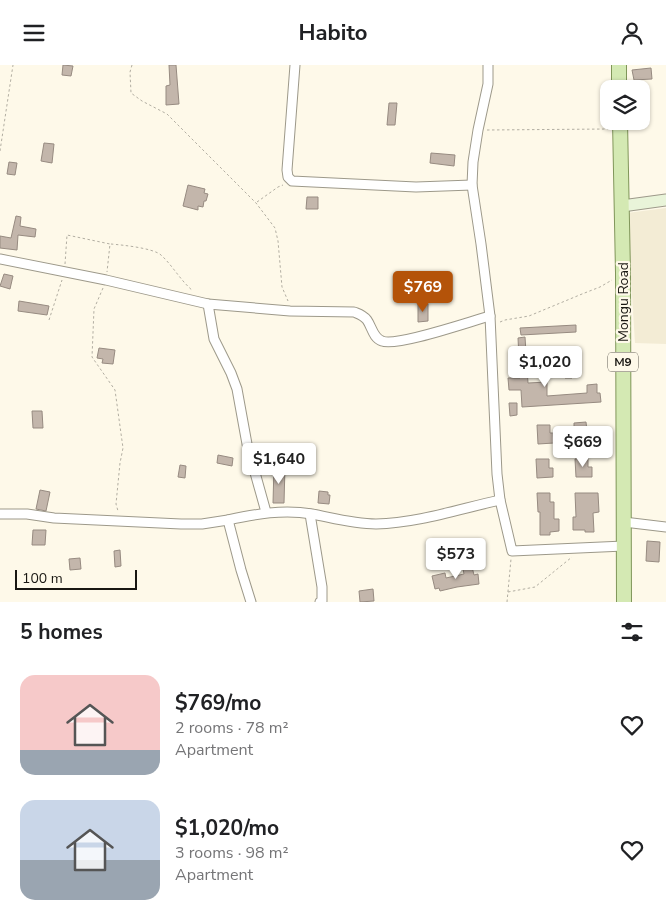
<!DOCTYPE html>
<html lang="en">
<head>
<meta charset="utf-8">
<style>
	body { margin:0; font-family:"Nunito Sans",sans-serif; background:#f2f2f2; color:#202124; height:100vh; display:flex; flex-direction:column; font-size:19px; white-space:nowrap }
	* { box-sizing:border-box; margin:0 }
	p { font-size:16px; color:#757577 }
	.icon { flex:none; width:28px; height:28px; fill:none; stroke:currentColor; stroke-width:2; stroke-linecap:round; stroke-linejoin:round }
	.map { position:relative; height:537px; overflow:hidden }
	.sheet { display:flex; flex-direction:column; background:#fff; flex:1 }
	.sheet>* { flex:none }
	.controls { position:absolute; left:600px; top:15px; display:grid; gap:10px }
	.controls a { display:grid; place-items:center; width:50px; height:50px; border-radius:10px; background:#fff; box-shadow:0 1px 4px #0004; font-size:25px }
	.scale { position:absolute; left:15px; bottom:12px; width:122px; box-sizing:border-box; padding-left:5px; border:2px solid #191712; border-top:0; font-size:14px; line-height:18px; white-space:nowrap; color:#191712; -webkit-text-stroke:4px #fef9e9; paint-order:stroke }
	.price { position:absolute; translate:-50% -42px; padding:0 11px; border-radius:5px; background:#fff; color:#222; font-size:16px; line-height:32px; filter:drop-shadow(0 1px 2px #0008) }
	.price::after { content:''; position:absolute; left:50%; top:30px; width:15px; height:11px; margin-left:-8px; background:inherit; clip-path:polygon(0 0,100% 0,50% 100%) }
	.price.selected { background:#b45309; color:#fff }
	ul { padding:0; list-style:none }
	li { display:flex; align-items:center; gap:15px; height:125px; padding:0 20px }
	li span { display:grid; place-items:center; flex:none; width:140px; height:100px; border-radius:15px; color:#555 }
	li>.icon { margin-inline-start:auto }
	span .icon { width:60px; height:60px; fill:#fffc; stroke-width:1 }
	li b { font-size:21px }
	h2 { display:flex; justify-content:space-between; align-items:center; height:60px; padding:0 20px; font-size:21px }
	header { display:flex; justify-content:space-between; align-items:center; height:65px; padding:0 20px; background:#fff; font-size:22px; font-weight:700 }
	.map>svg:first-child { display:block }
</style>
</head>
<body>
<header><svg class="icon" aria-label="menu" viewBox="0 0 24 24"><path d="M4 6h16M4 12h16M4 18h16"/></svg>Habito<svg class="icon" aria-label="person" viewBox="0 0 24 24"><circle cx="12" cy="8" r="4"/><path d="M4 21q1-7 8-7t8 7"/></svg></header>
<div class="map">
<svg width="666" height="537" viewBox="0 0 666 537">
	<rect width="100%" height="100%" fill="#fef9e9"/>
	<polygon fill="#f3ecd5" points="666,143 666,279 635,278 627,148"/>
	<g fill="#c3b6ab" stroke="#978b81">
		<polygon points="63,0 73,1 71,11 62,10"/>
		<polygon points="169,0 176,0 179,39 166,40 166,21 170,20"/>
		<polygon points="651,3 652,14 634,15 632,5"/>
		<polygon points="389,38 397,38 395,60 387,60"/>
		<polygon points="44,78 54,79 52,98 41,96"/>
		<polygon points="431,88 455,90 454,101 430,98"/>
		<polygon points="9,97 17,98 15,110 7,109"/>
		<polygon points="188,120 205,124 204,128 208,129 206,136 204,136 203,142 198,141 198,145 183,141"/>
		<polygon points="307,132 318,132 318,144 306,144"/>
		<polygon points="16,151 21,152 20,161 36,164 35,172 18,170 17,185 0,183 0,171 11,173"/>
		<polygon points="4,209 13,211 10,224 0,221"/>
		<polygon points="19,236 49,241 47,250 18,246"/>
		<polygon points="418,239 428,239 428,256 418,257"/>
		<polygon points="576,260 576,267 521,270 520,263"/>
		<polygon points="525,272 528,318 547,317 547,331 587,328 587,320 597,319 597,328 600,328 601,337 522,342 521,325 509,325 508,313 520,313 518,273"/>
		<polygon points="99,283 115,285 113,299 102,298 103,294 97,293"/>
		<polygon points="560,287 560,288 580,287 581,302 572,303 572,313 565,313 565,303 564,303 564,296 539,297 538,288"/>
		<polygon points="509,338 517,338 517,350 510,351"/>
		<polygon points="32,346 42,346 43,363 33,363"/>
		<polygon points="586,357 587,366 590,366 590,376 574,376 574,358"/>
		<polygon points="537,360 550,360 550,368 553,368 554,378 538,379"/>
		<polygon points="218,390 233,393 232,401 217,398"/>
		<polygon points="588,393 588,402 592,402 592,412 576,412 575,394"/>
		<polygon points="536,394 549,394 549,403 553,403 553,412 537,413"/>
		<polygon points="180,400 186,401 185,413 178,412"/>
		<polygon points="274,401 285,401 284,438 273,438"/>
		<polygon points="40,425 50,427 46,446 36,444"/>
		<polygon points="319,426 328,427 328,430 330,430 329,439 318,438"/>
		<polygon points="537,428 550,428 550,437 554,437 554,454 559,454 559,466 550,467 550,470 540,470 540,447 538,447"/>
		<polygon points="575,428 598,428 599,447 593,448 594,467 585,467 585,465 573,465 573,452 576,452"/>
		<polygon points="33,465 46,465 45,480 32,480"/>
		<polygon points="647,476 660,477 659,497 646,496"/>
		<polygon points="120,485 121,501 115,502 114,486"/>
		<polygon points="80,493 81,504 70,505 69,494"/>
		<polygon points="472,502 474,510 478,509 479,519 457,522 440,526 439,523 435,524 432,511 445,508 446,513 464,509 463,504"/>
		<polygon points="373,524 374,536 360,537 359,526"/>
	</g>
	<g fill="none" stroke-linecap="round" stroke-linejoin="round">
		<g stroke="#9d998a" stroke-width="11">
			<g id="street">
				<polyline points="295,0 287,105 288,112 292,116 416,122 472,120"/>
				<polyline points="488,0 488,19 478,65 473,97 472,120 481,179 490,251 497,409 500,435 512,486 624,481"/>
				<path d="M0,194L106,215L208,239L290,246L354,247C359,249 363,250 367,255C372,262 373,273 382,276C397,282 471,256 490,251"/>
				<polyline points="208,239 214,274 231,308 237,324 247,379 266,447"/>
				<polyline points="0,449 27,449 54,453 181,459 202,459 228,455"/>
				<polyline points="310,449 322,522 322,536 320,537"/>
				<polyline points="624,457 666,462"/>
				<path d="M251,537L241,505L228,455C256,449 283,444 312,449C333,453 354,459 376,459C418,458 459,444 500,435"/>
			</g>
		</g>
		<g stroke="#9d998a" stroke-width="13">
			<polyline id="secondary" points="622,141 666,135"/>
		</g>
		<g stroke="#80965a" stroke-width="16">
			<g id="primary">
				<polyline points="619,0 619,24"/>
				<polyline points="620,56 623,208 624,537"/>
			</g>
		</g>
		<g stroke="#b2aea2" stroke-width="1" stroke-dasharray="2.5 2.5" stroke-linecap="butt">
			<polyline points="132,0 130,7 131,28 142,36 167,49 256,138 275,163 278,176 282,222 288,236"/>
			<polyline points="487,65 608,64"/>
			<polyline points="0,86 13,0"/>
			<polyline points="257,137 278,122 283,120"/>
			<path d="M111,179C122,180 153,183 161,190C173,201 180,215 193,226"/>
			<polyline points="65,199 67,170 110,179 107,207"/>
			<polyline points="103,223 94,244 92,292 115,325 123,383 120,398 116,439 118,446"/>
			<polyline points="49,255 62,215"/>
			<polyline points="500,257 505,255 529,251 582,229 600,222 612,215"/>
			<polyline points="508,527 535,522 572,492"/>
			<polyline points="507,537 511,494"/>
		</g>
		<use href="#street" stroke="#fff" stroke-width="9"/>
		<use href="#secondary" stroke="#e9f4d9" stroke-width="11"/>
		<use href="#primary" stroke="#d4e9b3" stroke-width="14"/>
	</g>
	<g text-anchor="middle" stroke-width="4.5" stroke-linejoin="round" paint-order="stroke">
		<rect fill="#fef9e9" stroke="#5e5b52" stroke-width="1" x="608" y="287.5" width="30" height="19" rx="4"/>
		<g font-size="12" font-weight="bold" fill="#191712">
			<text x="623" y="301">M9</text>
		</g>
		<g font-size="14" fill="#191712" stroke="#fef9e9">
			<text transform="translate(623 237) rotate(-90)" y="5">Mongu Road</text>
		</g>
	</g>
</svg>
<div class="controls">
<a><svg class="icon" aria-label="layers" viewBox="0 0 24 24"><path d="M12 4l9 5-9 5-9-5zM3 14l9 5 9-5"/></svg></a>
</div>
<div class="scale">100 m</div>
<b class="price selected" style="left:423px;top:248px">$769</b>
<b class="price" style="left:545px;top:323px">$1,020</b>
<b class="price" style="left:583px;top:403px">$669</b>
<b class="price" style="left:279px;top:420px">$1,640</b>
<b class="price" style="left:456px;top:515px">$573</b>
</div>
<section class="sheet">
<h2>5 homes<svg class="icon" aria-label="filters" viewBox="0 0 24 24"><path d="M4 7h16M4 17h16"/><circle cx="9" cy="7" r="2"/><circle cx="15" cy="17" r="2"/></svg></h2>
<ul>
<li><span style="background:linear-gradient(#f6c9c9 75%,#9aa5b1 0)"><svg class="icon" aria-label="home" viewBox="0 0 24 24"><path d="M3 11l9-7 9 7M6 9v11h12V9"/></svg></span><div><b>$769/mo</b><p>2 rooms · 78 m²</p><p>Apartment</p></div><svg class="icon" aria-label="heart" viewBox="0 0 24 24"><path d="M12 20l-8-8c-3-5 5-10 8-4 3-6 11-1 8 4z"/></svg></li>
<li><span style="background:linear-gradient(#c9d6e8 60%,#9aa5b1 0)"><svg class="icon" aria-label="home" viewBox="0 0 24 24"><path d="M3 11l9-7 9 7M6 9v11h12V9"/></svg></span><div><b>$1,020/mo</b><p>3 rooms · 98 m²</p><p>Apartment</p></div><svg class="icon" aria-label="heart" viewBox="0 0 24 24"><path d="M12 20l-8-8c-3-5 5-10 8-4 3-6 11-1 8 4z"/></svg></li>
</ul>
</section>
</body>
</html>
